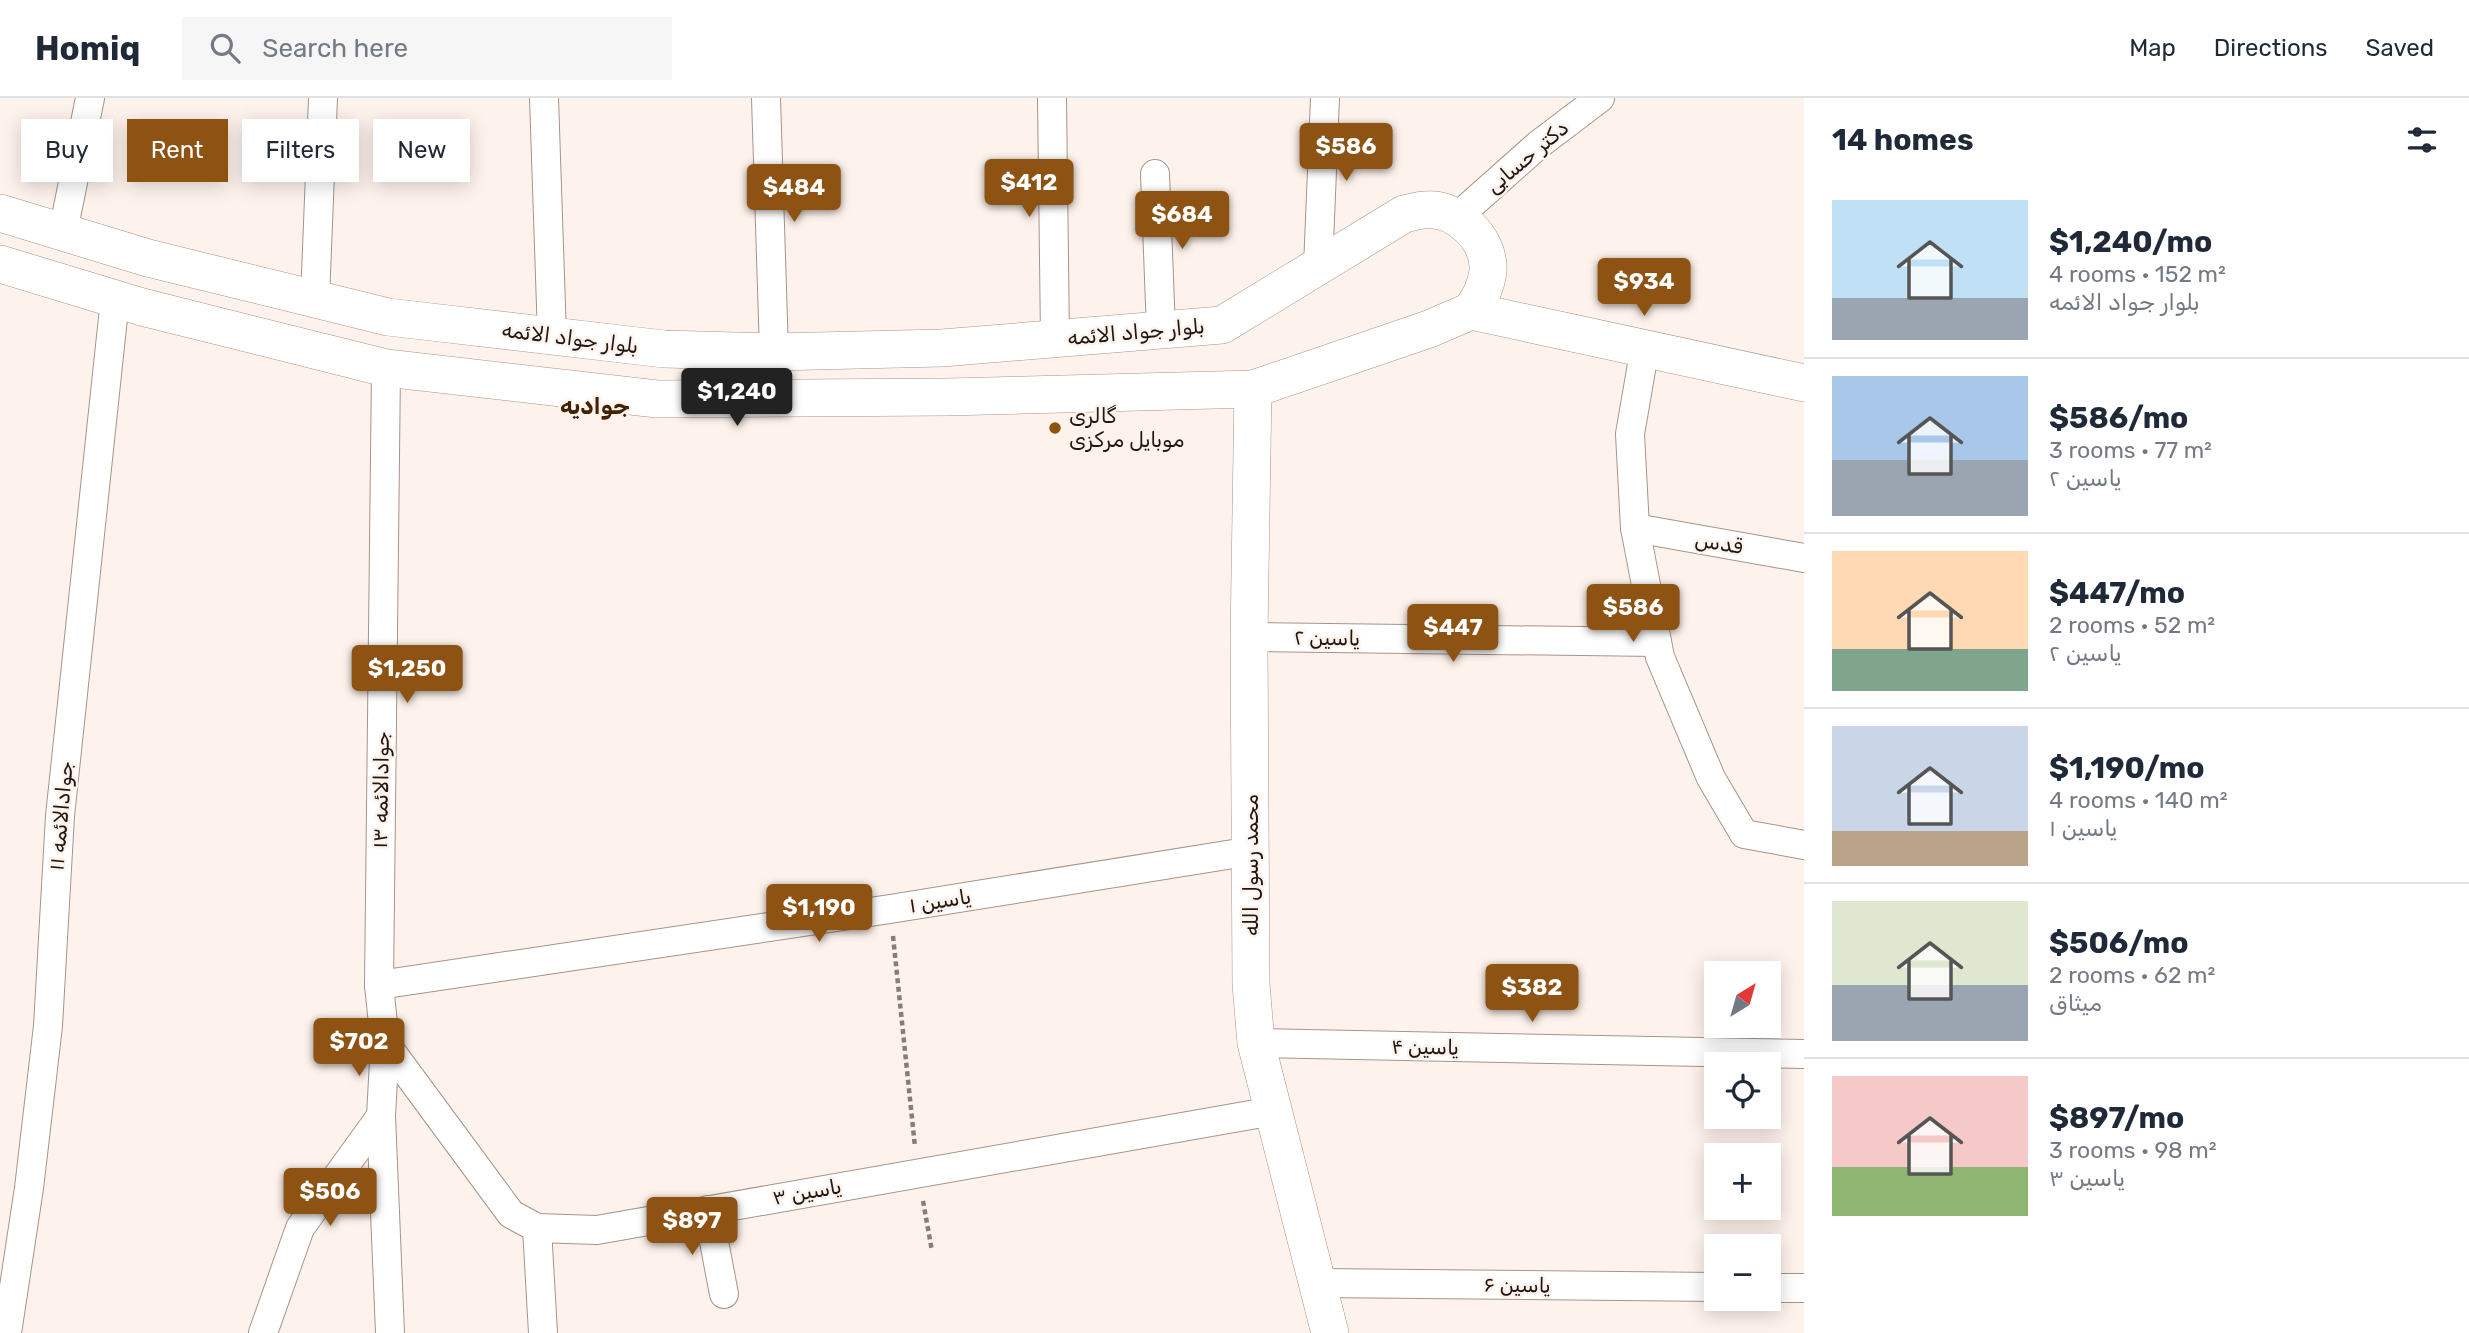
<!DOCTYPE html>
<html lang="en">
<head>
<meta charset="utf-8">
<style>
	body { margin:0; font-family:Rubik,Vazirmatn,sans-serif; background:#f6f6f7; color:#1f2937; height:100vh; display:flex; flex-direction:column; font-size:26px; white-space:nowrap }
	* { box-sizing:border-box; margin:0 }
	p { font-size:23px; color:#747a83 }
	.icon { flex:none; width:38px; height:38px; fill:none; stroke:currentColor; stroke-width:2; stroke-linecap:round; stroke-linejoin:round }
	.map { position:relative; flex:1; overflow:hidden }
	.details { display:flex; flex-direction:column; background:#fff; width:665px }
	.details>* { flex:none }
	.banner { position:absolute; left:21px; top:21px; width:665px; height:63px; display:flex; gap:14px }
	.needle { width:46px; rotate:37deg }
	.buttons { position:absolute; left:1704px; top:863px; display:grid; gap:14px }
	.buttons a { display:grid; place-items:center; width:77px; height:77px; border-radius:0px; background:#fff; box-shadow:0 4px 18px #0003; font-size:35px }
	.price { position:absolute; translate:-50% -60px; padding:0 16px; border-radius:7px; background:#8e5212; color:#fff; font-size:23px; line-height:46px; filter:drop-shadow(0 2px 4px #0008) }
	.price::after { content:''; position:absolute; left:50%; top:42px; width:21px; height:16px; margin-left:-10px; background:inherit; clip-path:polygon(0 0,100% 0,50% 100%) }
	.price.active { background:#222; color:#fff }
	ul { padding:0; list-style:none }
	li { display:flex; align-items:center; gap:21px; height:175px; padding:0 28px }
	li+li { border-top:2px solid #e0e1e3 }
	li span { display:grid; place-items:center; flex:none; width:196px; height:140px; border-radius:0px; color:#555 }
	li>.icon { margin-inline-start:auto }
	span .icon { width:84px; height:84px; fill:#fffc; stroke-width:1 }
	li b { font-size:30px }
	h2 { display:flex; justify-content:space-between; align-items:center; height:84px; padding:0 28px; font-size:30px }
	.chip { padding:0 24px; border-radius:0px; background:#fff; box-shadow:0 4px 18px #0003; font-size:24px; line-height:63px }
	.chip.active { background:#8e5212; color:#fff }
	header { display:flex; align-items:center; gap:42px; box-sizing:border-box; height:98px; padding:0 35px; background:#fff; border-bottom:2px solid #e0e1e3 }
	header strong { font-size:33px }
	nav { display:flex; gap:38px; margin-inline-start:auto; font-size:24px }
	.search { width:490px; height:63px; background:#f6f6f7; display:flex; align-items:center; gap:18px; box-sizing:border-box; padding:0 24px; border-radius:0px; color:#747a83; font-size:26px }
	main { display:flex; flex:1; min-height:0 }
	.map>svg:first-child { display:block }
</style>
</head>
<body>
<header>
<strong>Homiq</strong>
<div class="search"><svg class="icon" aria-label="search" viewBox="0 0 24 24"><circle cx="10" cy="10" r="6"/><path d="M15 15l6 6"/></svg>Search here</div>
<nav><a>Map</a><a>Directions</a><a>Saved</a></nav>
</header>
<main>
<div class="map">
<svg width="1804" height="1235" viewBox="0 0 1804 1235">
	<rect width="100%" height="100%" fill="#fef3ec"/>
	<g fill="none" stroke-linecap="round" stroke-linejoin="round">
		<g stroke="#a59489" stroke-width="30">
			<g id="minor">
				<polyline points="544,0 552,238"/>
				<polyline points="766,0 774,254"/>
				<polyline points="1052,0 1055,241"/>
				<polyline points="1155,76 1161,232"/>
				<polyline points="1456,120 1538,47 1600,0"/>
				<polyline points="63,134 90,0"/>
				<polyline points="1318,169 1325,0"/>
				<polyline points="315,201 323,0"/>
				<polyline points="1645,249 1630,336 1635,430 1660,559 1711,680 1744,736 1804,747"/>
				<polyline points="386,270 379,887 385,945 381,1018 390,1235"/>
				<polyline points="1635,430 1804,460"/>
				<polyline points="1249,539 1657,544"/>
				<polyline points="379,887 890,811 1252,753"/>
				<polyline points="385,945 511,1116 537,1130 597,1132 1273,1013"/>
				<polyline points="1256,945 1804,956"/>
				<polyline points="708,1112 724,1196"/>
				<polyline points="537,1130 543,1235"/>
				<polyline points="1317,1185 1717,1189"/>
				<polyline points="1769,1190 1804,1190"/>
				<polyline points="7,1235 29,1090 48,928 60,718 115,201"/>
				<polyline points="263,1235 300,1130 381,1018"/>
			</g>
		</g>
		<g stroke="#a59489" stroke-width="38">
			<g id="tertiary">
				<path d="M0,115L148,160L388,219L664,251L774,254L942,250L1222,227L1404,116C1410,115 1418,112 1425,112C1457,109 1490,141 1488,173C1486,189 1480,200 1471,213"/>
				<polyline points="0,166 142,209 386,270 657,301 947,299 1253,291 1429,231 1471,213"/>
				<polyline points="1471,213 1804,285"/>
				<polyline points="1253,291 1249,539 1251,886 1256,945 1330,1235"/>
			</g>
		</g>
		<g stroke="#867d78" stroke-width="4.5" stroke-dasharray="5 3.5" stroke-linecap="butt">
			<polyline points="893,838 915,1049"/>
			<polyline points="923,1103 932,1153"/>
		</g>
		<use href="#minor" stroke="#fff" stroke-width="28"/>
		<use href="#tertiary" stroke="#fff" stroke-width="37"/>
	</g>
	<circle fill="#8e5212" stroke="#fef3ec" stroke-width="2.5" cx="1055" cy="330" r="7"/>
	<g text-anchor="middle" stroke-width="5" stroke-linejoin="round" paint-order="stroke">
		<g font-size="21" fill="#1e1713" stroke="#fef3ec">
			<text transform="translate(1527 59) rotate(-40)" y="7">دکتر حسابی</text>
			<text transform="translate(1136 234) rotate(-5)" y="7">بلوار جواد الائمه</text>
			<text transform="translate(570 240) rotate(7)" y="7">بلوار جواد الائمه</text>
			<text transform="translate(1719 445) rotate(10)" y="7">قدس</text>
			<text transform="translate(1327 540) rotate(1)" y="7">یاسین ۲</text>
			<text transform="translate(381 692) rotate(-89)" y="7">جوادالائمه ۱۳</text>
			<text transform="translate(61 718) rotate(-85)" y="7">جوادالائمه ۱۱</text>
			<text transform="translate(1251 767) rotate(-90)" y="7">محمد رسول الله</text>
			<text transform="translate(940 803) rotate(-9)" y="7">یاسین ۱</text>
			<text transform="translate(1425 949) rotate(1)" y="7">یاسین ۴</text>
			<text transform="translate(807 1094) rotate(-10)" y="7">یاسین ۳</text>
			<text transform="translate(1517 1187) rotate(1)" y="7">یاسین ۶</text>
		</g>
		<g font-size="21" fill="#1e1713" stroke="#fef3ec" text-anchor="start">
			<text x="1069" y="325">گالری<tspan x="1069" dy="24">موبایل مرکزی</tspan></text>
		</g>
		<g font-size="23" font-weight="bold" fill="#402306" stroke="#fef3ec">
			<text x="595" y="316">جوادیه</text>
		</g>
	</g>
</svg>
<div class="buttons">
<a><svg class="needle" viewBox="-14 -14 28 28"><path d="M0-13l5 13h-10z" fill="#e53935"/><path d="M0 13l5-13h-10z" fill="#747a83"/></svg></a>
<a><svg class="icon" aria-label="locate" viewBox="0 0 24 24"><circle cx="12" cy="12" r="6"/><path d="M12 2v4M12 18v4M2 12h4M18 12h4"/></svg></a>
<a>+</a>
<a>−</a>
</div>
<b class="price" style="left:1346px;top:85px">$586</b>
<b class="price" style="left:1029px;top:121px">$412</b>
<b class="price" style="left:794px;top:126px">$484</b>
<b class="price" style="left:1182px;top:153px">$684</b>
<b class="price" style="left:1644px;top:220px">$934</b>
<b class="price active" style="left:737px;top:330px">$1,240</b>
<b class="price" style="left:1633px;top:546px">$586</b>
<b class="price" style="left:1453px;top:566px">$447</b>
<b class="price" style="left:407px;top:607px">$1,250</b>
<b class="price" style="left:819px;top:846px">$1,190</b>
<b class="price" style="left:1532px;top:926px">$382</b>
<b class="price" style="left:359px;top:980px">$702</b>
<b class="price" style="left:330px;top:1130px">$506</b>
<b class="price" style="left:692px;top:1159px">$897</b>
<div class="banner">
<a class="chip">Buy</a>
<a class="chip active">Rent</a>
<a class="chip">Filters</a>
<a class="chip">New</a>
</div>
</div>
<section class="details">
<h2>14 homes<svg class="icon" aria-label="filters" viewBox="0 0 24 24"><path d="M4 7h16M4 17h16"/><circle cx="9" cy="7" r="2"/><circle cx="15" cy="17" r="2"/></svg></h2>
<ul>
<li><span style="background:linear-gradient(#bfe0f5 70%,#9aa5b1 0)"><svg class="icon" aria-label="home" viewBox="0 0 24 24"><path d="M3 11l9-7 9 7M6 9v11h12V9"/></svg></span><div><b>$1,240/mo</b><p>4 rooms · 152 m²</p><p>بلوار جواد الائمه</p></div></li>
<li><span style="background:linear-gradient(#a9c7e8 60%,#9aa5b1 0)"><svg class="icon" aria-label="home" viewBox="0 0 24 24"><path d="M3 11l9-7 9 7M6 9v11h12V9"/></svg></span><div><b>$586/mo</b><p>3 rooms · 77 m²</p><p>یاسین ۲</p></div></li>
<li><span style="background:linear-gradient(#ffd9b3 70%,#7fa58c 0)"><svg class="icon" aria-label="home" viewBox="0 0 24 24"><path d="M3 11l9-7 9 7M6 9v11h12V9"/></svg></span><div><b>$447/mo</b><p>2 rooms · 52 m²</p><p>یاسین ۲</p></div></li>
<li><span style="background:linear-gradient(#c9d6e8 75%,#b9a48a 0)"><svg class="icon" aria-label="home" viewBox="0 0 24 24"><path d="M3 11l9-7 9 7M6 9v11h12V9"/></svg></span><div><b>$1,190/mo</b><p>4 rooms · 140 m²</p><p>یاسین ۱</p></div></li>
<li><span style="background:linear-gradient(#dfe7d0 60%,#9aa5b1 0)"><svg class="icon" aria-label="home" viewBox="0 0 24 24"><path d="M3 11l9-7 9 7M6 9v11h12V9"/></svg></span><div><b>$506/mo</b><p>2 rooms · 62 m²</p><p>میثاق</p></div></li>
<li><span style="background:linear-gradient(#f6c9c9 65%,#8fb573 0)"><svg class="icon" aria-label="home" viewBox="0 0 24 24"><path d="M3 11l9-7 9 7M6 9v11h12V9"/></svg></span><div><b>$897/mo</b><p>3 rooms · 98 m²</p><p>یاسین ۳</p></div></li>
</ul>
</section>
</main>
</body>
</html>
